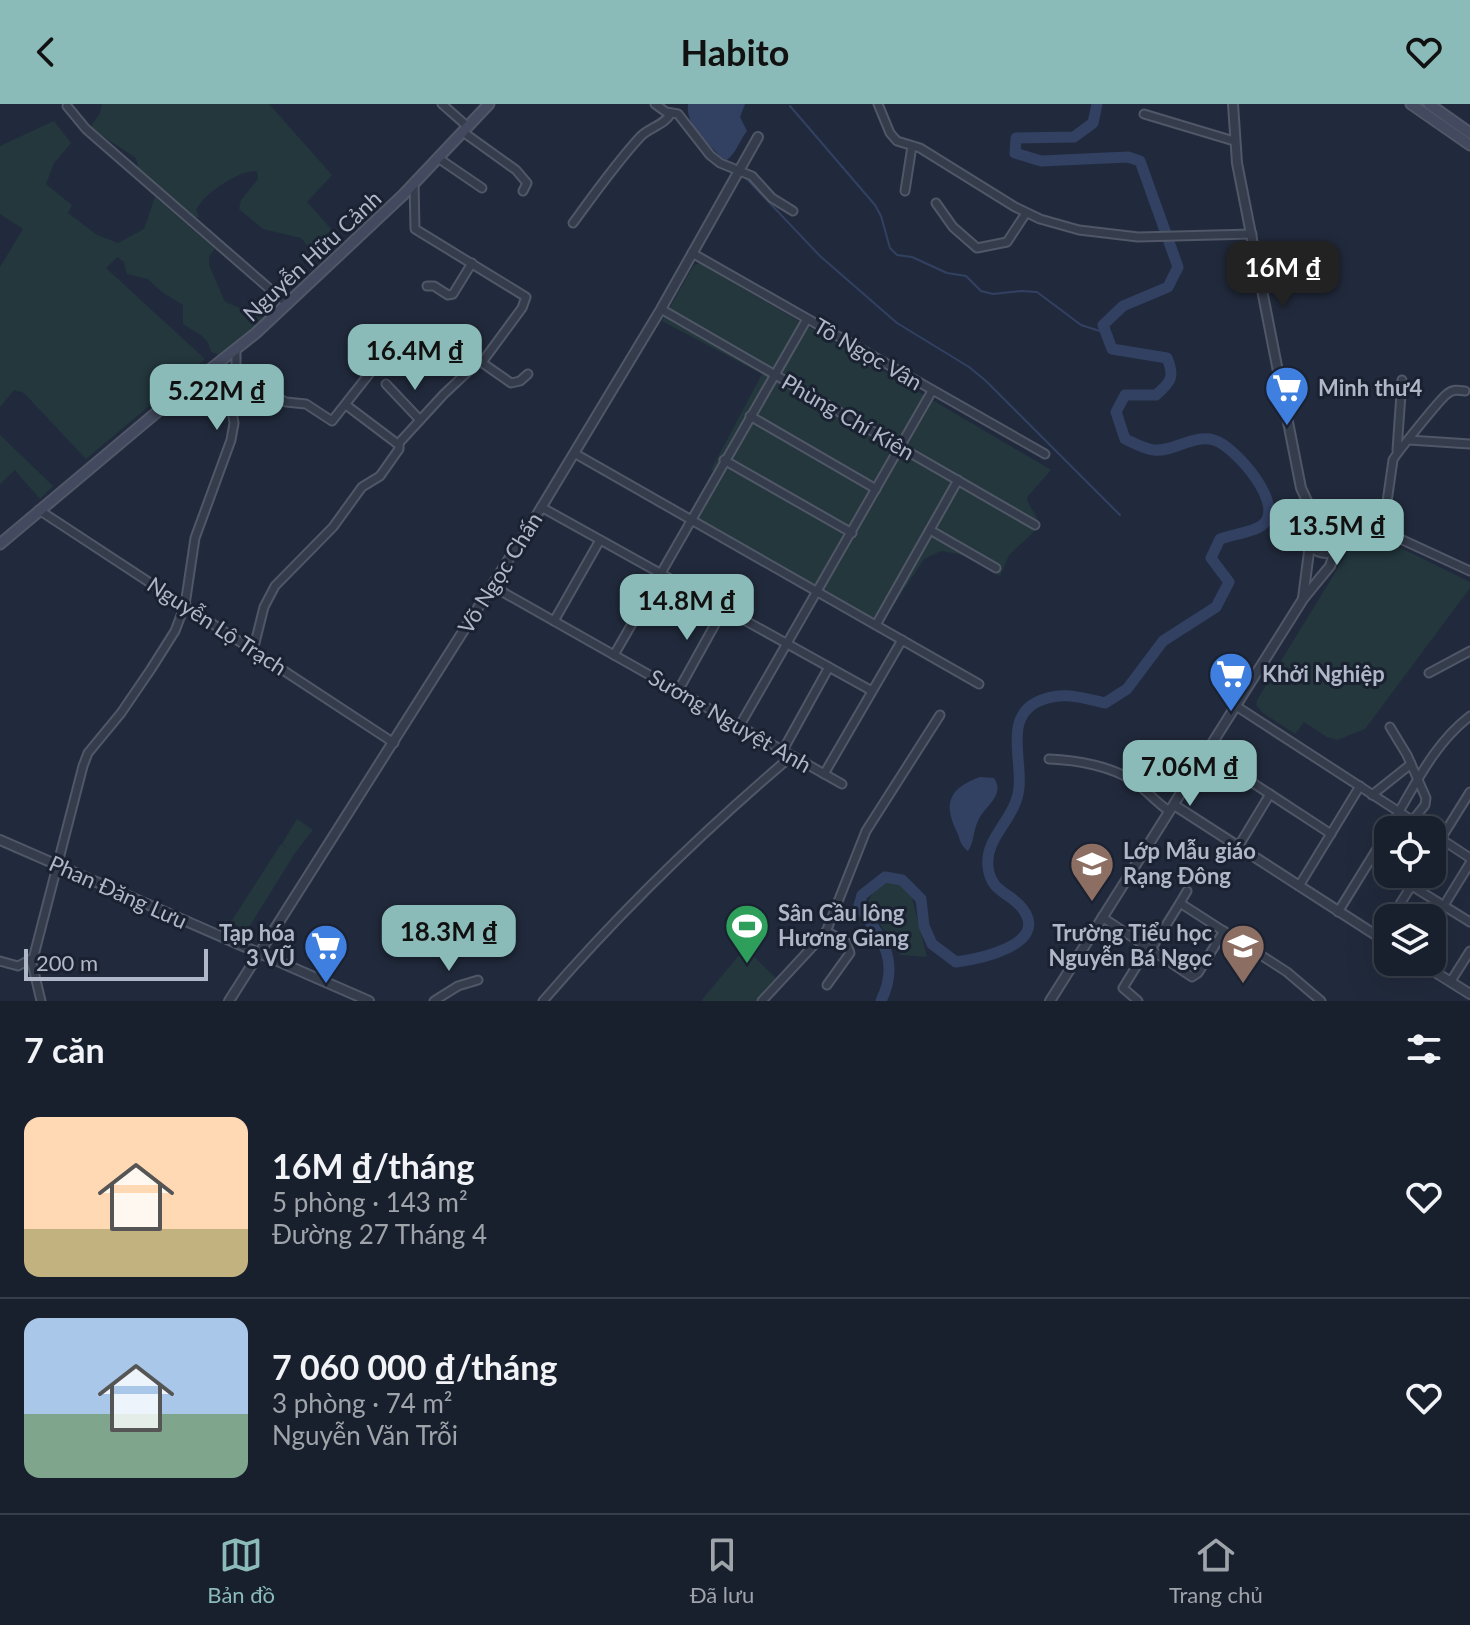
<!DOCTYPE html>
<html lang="vi">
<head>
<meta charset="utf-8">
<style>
	body { margin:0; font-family:Lato,sans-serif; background:#222835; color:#f1f3f6; height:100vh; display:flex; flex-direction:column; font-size:30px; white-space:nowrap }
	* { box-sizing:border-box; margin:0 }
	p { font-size:26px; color:#9fa3aa }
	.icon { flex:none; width:44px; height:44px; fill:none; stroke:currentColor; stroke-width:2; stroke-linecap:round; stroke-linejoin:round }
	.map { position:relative; height:897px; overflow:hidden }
	.side { display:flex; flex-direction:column; background:#19202d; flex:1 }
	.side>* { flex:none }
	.fabs { position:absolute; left:1374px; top:712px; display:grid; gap:16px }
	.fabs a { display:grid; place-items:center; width:72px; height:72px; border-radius:16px; background:#19202d; box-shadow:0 8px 32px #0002,0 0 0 2px #373e49; font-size:40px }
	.scale { position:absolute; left:24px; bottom:20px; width:184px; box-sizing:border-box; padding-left:8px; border:4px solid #b0b7c8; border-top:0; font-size:22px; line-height:28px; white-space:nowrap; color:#b0b7c8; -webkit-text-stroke:6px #1a2131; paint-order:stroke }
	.price { position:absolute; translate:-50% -68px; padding:0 18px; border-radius:16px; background:#8bbbb9; color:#111; font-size:26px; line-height:52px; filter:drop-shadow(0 2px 4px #0008) }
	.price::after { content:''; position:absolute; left:50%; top:48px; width:24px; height:18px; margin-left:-12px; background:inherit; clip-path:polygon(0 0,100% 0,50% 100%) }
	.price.current { background:#222; color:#fff }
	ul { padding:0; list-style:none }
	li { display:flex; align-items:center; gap:24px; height:200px; padding:0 24px }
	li+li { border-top:2px solid #373e49 }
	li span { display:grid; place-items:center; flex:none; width:224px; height:160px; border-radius:16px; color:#555 }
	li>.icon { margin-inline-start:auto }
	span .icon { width:96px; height:96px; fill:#fffc; stroke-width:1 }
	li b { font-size:34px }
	h2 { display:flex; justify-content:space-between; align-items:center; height:96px; padding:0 24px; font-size:34px }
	header { display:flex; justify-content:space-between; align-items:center; height:104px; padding:0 24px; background:#8bbbb9; color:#111; font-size:36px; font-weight:700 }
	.tab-bar { display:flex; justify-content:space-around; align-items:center; height:112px; border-top:2px solid #373e49; background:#19202d; font-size:22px; color:#9fa3aa }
	.tab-bar a { display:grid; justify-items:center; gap:4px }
	.tab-bar .current { color:#8bbbb9 }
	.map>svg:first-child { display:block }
</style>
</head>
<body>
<header><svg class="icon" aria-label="back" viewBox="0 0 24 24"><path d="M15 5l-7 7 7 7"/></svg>Habito<svg class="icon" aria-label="heart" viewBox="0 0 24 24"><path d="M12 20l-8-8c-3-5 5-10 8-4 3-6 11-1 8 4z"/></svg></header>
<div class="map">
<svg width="1470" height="897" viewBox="0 0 1470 897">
	<rect width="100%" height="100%" fill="#212a3c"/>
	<g fill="#23373d">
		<path d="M102,0H269L332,71L307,98L340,135L318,155L301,134L263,125L239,105L241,96L258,75L257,67C240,65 203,90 196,106L199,113H192L139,67L136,54L92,25V21L100,9Z"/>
		<path d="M54,17L71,39L54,59L46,80L72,101L68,109L97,131L118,139L144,125L155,93L215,145L209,152V161L225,198L252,209L262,192L270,195L273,201L270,209L220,251L211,248C209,232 195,228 183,220V201L162,188L148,175L127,170L124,158L117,153L106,164L205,255L86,355L24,289L14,286L0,303V163L23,125L0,110V42Z"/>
		<path d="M700,159L1051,366L1027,393C1028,404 1038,409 1039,423L1009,451L1000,472L965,451L941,447L924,455L877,526L817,494L811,484L813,480L697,414L722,372L711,366L762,270L662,217L694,161Z"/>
		<polygon points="0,331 53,382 40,395 15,366 0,380"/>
		<polygon points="1362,425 1470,478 1470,484 1365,625 1337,636 1327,633 1304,618 1295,630 1263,609 1256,601 1257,596"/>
		<polygon points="297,715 313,726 295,749 246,828 231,818 281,740 292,747 282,740"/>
		<polygon points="894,776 905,781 911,790 927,853 901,851 868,803 869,795 879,780"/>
		<polygon points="745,844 781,879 761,897 701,897"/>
	</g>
	<g fill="#324062">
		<path d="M688,0H745L740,13L747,27C739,37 737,48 727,56L722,54C708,39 685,22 688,0Z"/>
		<path d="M980,673L994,674C1006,692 984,702 978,717C973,727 974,739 968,747C959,740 961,736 956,726C943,698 950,684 980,673Z"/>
	</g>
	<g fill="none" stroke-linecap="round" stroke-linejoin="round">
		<g stroke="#324062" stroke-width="2">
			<polyline points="790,2 875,101 881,112 890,144 897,151 912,153 947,169 966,172 981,187 993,190 1021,187 1037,188 1081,221 1106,229"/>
			<polyline points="746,74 820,152 897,219 969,263 986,277 1120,411"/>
		</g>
		<path stroke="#324062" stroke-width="11" d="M881,897C900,858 883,836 859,802L862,791L885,773L902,776L921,795L924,822L932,840L956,858C978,855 1051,841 1022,804C1010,788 991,789 988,763C985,737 1008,720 1016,697C1028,667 1001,618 1035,599C1059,586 1080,593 1105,599L1127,585L1163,537L1216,503L1229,478L1211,454L1220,435C1230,431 1253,428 1261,422C1289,404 1235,342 1214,336C1193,330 1174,348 1154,346C1144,345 1134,339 1125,335L1116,308L1125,291H1156C1171,278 1175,273 1167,254L1112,245L1103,221L1123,202L1168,183L1178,163L1140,57L1128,53L1041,57L1015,49L1016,34L1074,33L1093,19L1097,0"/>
		<g stroke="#505767" stroke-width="11">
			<g id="minor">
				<polyline points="442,0 468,23"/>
				<polyline points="655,0 666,8 678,10 710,51 720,59 752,72 772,94 793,107"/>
				<polyline points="878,0 890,29 897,37 920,44 1015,103 1040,115 1079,126 1138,133 1252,130"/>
				<polyline points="67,2 86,25 287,200"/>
				<polyline points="1144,10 1234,37"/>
				<polyline points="463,28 516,66 527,79 523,87"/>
				<polyline points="438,54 482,84"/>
				<polyline points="905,87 912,42"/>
				<polyline points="936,99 953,123 977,144 1007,138 1026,109"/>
				<path d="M573,119C595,89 616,59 641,32C650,23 665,21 671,9"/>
				<polyline points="692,149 1045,350"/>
				<polyline points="427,182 434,182 448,191 453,190 472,159"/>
				<polyline points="661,205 1035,421"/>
				<polyline points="450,247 474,262"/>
				<polyline points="481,258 511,279 520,277 528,270"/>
				<polyline points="236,275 286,298 306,300 332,317 373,265"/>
				<polyline points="386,280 420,316"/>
				<polyline points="346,301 399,341"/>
				<polyline points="750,312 876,385"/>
				<polyline points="1409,336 1470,340"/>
				<polyline points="1397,346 1402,276"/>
				<polyline points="574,349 979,580"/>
				<polyline points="724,356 852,429"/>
				<polyline points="541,403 872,587"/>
				<polyline points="39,406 394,639"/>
				<polyline points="1343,421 1357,419 1370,421 1470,467"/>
				<polyline points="930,426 996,464"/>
				<path d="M1383,426L1393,356C1395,351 1441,294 1447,290C1453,285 1458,286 1465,287"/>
				<polyline points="492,482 842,680"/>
				<polyline points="554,517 600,436"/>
				<polyline points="876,521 958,376"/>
				<polyline points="253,547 264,503 275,482 333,423 362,383 380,372 399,345 399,339 444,290 476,260 483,257 522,204 526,193 415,125 414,78"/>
				<polyline points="614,551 807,215"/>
				<polyline points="1429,569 1470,547"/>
				<polyline points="678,587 724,504"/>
				<polyline points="1236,602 1427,726"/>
				<polyline points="740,621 932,287"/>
				<polyline points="1390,623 1407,651 1426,694 1425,701 1413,716"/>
				<polyline points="783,646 829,563"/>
				<polyline points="1207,649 1331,730"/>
				<path d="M1049,655C1076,656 1112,662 1135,678C1147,687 1156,698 1169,707"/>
				<polyline points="824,670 902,536"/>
				<polyline points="1372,691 1411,660"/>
				<path d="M1388,726C1413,686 1432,641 1470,612"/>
				<polyline points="1432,729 1470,754"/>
				<polyline points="1238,743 1270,690"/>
				<polyline points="1432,749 1470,688"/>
				<polyline points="1299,782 1360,682"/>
				<polyline points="1412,782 1470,818"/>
				<polyline points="1187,787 1180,799 1287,868 1321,897"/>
				<polyline points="1338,808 1388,727"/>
				<polyline points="1102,813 1192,873 1198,869 1224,827"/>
				<polyline points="1391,814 1419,770"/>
				<polyline points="1432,821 1470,759"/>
				<polyline points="826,827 846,838 850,849 827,881"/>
				<polyline points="1379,833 1388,819"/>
				<polyline points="1150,847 1180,799"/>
				<polyline points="0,857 18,862 33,854"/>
				<polyline points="1451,877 1470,847"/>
				<polyline points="41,897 32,859 83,662 88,649 121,609 151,565 175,527 185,501 195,434 231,336 234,319 231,300 236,275 236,246"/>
				<polyline points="434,897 458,882 478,876"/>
				<path d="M543,897C619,809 700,730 788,655"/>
				<polyline points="762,897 826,828 866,727 940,611"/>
				<polyline points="1138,897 1123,884 1147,845"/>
			</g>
		</g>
		<g stroke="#505767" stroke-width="12">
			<g id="tertiary">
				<polyline points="1233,0 1237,59 1301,384 1315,414"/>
				<circle cx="1326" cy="430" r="19"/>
				<polyline points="1303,494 1310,440"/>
				<polyline points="1174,701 1388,839"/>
				<polyline points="0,736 369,897"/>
				<polyline points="1419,858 1470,890"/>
				<polyline points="229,897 538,409 661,205 758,33"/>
				<polyline points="1050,897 1303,495 1330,462 1335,447"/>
			</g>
		</g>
		<g stroke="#505767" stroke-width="13">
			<g id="secondary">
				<polyline points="1411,0 1470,41"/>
				<polyline points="1429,0 1470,29"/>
				<polyline points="0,440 169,298 256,229 403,91 489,0"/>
			</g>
		</g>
		<use href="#minor" stroke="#353c4c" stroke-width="7"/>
		<use href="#tertiary" stroke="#353c4c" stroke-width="8"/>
		<use href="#secondary" stroke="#434a5f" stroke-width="9"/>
	</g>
	<defs>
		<g id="supermarket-pin" transform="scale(2.3)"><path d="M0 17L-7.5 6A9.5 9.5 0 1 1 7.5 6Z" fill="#3f7fe0" stroke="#1a2131"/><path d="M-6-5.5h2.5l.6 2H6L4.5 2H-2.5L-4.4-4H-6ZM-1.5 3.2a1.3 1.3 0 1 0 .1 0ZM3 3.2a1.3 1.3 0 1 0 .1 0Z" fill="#fff"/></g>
		<g id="school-pin" transform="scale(2.3)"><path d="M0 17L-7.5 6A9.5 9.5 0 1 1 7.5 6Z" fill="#8d6e63" stroke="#1a2131"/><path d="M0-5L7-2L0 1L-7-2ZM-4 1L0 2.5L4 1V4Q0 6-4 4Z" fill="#fff"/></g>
		<g id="stadium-pin" transform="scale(2.3)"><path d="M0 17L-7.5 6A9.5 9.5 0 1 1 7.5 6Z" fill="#2e9e5b" stroke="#1a2131"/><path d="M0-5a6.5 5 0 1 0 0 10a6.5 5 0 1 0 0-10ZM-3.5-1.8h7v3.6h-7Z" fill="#fff"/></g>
	</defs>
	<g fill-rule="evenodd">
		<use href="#supermarket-pin" x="1287" y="284"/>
		<use href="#supermarket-pin" x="1231" y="570"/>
		<use href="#school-pin" x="1092" y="760"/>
		<use href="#stadium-pin" x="747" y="822"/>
		<use href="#supermarket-pin" x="326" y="842"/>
		<use href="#school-pin" x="1243" y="842"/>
	</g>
	<g text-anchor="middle" stroke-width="6" stroke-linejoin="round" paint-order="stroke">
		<g font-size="22" fill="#b0b7c8" stroke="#1a2131">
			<text transform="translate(312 152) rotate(-43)" y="8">Nguyễn Hữu Cảnh</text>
			<text transform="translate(868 250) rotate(30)" y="8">Tô Ngọc Vân</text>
			<text transform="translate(848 313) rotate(30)" y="8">Phùng Chí Kiên</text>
			<text transform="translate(500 469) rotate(-58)" y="8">Võ Ngọc Chấn</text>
			<text transform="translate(217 522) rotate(33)" y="8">Nguyễn Lộ Trạch</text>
			<text transform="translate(730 617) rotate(30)" y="8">Sương Nguyệt Anh</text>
			<text transform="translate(118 788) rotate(24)" y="8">Phan Đăng Lưu</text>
		</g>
		<g font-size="22" font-weight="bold" fill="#b0b7c8" stroke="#1a2131" text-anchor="start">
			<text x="1318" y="292">Minh thư4</text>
			<text x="1262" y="578">Khởi Nghiệp</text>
			<text x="1123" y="755">Lớp Mẫu giáo<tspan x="1123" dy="25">Rạng Đông</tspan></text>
			<text x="778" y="817">Sân Cầu lông<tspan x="778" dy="25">Hương Giang</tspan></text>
			<text x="295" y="837" text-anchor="end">Tạp hóa<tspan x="295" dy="25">3 VŨ</tspan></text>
			<text x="1212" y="837" text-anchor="end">Trường Tiểu học<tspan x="1212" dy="25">Nguyễn Bá Ngọc</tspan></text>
		</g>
	</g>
</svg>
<div class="fabs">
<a><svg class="icon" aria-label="locate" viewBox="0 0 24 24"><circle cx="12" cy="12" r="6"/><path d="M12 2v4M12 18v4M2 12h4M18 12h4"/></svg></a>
<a><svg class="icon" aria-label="layers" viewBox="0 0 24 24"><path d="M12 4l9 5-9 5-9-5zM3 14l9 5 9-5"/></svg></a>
</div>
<div class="scale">200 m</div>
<b class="price current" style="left:1283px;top:205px">16M ₫</b>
<b class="price" style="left:415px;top:288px">16.4M ₫</b>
<b class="price" style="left:217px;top:328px">5.22M ₫</b>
<b class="price" style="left:1337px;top:463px">13.5M ₫</b>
<b class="price" style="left:687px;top:538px">14.8M ₫</b>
<b class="price" style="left:1190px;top:704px">7.06M ₫</b>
<b class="price" style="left:449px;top:869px">18.3M ₫</b>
</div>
<section class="side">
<h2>7 căn<svg class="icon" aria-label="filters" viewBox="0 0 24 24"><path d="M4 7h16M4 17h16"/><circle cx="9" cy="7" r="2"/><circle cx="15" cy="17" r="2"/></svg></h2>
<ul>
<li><span style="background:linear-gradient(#ffd9b3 70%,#c2b280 0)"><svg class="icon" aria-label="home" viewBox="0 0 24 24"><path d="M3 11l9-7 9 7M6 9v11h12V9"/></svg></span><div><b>16M ₫/tháng</b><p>5 phòng · 143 m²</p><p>Đường 27 Tháng 4</p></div><svg class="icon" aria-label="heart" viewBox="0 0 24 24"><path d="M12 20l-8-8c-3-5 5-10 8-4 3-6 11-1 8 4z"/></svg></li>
<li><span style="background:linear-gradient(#a9c7e8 60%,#7fa58c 0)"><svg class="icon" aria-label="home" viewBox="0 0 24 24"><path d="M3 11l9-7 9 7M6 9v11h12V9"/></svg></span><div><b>7 060 000 ₫/tháng</b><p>3 phòng · 74 m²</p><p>Nguyễn Văn Trỗi</p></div><svg class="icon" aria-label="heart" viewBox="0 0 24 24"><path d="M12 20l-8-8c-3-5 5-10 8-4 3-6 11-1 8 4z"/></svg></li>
</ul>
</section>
<nav class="tab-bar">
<a class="current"><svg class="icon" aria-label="map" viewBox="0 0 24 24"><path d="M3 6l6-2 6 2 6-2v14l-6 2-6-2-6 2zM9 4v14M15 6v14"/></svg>Bản đồ</a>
<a><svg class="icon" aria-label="saved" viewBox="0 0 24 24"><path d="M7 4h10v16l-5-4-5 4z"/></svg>Đã lưu</a>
<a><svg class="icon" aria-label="home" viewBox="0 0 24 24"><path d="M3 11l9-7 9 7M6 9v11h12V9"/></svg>Trang chủ</a>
</nav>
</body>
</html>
